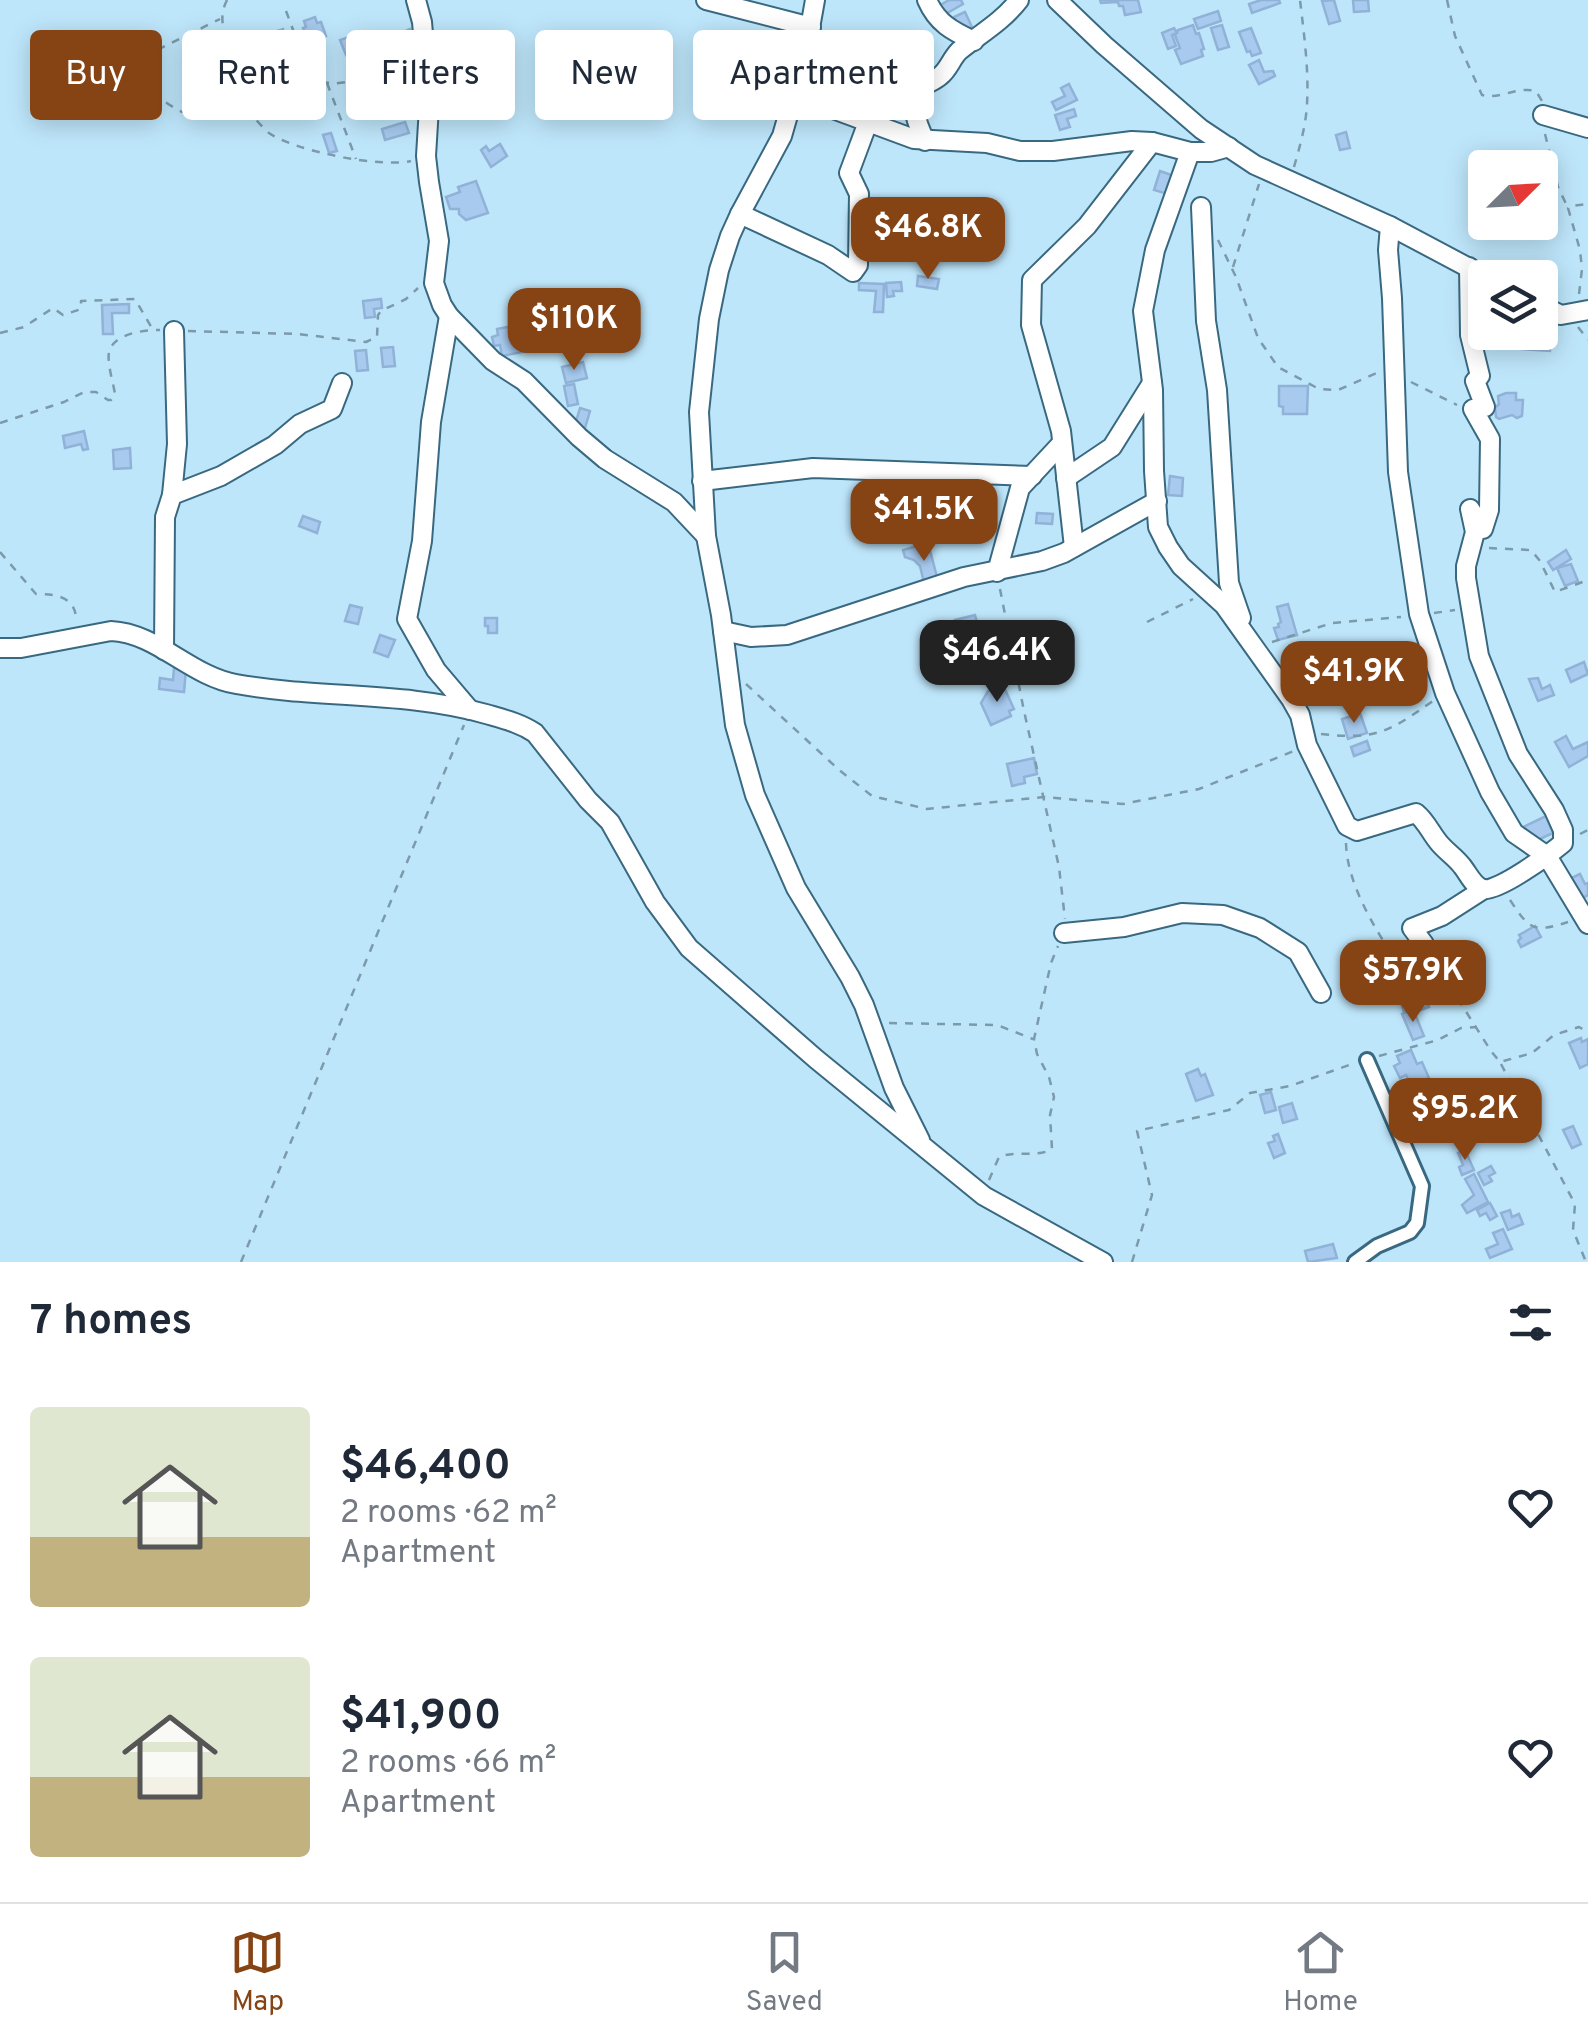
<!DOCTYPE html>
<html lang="en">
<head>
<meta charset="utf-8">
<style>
	body { margin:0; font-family:Overpass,sans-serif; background:#f6f6f7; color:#1f2937; height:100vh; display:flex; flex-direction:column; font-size:38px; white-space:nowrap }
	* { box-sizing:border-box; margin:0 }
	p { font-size:32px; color:#747a83 }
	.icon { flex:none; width:55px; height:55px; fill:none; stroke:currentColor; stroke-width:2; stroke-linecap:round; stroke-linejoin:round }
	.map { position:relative; height:1262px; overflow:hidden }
	.panel { display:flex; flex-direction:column; background:#fff; flex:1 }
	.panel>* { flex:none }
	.banner { position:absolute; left:30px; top:30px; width:1000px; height:90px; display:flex; gap:20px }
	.needle { width:65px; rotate:66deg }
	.tools { position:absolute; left:1468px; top:150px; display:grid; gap:20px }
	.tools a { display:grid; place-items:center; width:90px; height:90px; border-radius:10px; background:#fff; box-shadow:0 5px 25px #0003; font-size:50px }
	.price { position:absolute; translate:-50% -85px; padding:0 22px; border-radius:20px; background:#864314; color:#fff; font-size:32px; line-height:65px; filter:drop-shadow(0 2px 5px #0008) }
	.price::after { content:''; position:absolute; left:50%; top:60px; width:30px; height:22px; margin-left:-15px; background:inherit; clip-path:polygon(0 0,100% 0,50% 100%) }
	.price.on { background:#222; color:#fff }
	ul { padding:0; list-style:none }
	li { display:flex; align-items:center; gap:30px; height:250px; padding:0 30px }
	li span { display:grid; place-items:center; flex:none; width:280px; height:200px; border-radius:10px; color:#555 }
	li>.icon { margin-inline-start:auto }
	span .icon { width:120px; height:120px; fill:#fffc; stroke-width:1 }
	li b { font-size:42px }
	h2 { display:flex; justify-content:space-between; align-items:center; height:120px; padding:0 30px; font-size:42px }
	.chip { padding:0 35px; border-radius:10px; background:#fff; box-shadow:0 5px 25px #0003; font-size:35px; line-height:90px }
	.chip.on { background:#864314; color:#fff }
	.tabs { display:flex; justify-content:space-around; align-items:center; height:140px; border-top:2px solid #e0e1e3; background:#fff; font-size:28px; color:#747a83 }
	.tabs a { display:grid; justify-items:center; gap:5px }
	.tabs .on { color:#864314 }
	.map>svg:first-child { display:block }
</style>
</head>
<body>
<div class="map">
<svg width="1588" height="1262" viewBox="0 0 1588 1262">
	<rect width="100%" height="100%" fill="#bee6fb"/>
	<g fill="#a7caee" stroke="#91b2d7" stroke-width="2.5">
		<polygon points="949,0 961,0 963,4 942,16 937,7"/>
		<polygon points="1100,0 1138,0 1141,12 1125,15 1123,6 1119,6 1118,2 1101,3"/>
		<polygon points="1261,0 1279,0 1280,3 1252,13 1249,4"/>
		<polygon points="1334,0 1340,21 1329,24 1322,1"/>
		<polygon points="1353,0 1368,0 1369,11 1354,12"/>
		<polygon points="1218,11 1221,21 1198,29 1194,19"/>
		<polygon points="965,12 972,27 960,32 954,17"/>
		<polygon points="315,17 317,23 321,22 326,36 313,41 311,34 306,36 303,28 306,27 304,21"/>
		<polygon points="1193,25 1196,34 1199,33 1204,49 1201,50 1203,56 1181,64 1175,50 1180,48 1175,35 1178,30"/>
		<polygon points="1222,25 1229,47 1218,50 1211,28"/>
		<polygon points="1174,28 1177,33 1172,35 1176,46 1168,49 1162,33"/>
		<polygon points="1251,28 1261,53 1252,56 1250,51 1247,52 1239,32"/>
		<polygon points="283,29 285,38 280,39 283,47 269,51 262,36"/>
		<polygon points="410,29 415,39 388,52 383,42"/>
		<polygon points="378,34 384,51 366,58 363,48 369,43 367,38"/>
		<polygon points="349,37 355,52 346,55 340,40"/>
		<polygon points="255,51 262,70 251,74 244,54"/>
		<polygon points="1259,60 1264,72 1273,71 1275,76 1259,84 1249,65"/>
		<polygon points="473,70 477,70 477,75 492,75 492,86 473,86"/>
		<polygon points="1069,84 1077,100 1056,110 1052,102 1065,96 1061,88"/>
		<polygon points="1074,109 1076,116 1067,119 1070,127 1060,130 1055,115"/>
		<polygon points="405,122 409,133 385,140 382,129"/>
		<polygon points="1346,132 1350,148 1340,150 1336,135"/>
		<polygon points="331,133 337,151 329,153 323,135"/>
		<polygon points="500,144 507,156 491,167 481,150 486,146 489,151"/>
		<polygon points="1160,171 1177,177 1171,195 1154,190"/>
		<polygon points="476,181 488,213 466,220 459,214 459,209 450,209 446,197 460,192 458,187"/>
		<polygon points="918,276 939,279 937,289 917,286"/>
		<polygon points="901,282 902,291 893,291 894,296 887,297 886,283"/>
		<polygon points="859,283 884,284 883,312 874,312 876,291 859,290"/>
		<polygon points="381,299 382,308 374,309 375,317 365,318 363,301"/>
		<polygon points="129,304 129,313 112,313 113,334 103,334 102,305"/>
		<polygon points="522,324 527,351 502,356 500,345 494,346 492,337 498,335 497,329"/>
		<polygon points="1523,335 1551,337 1550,351 1522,349"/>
		<polygon points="393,347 395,366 383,367 381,348"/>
		<polygon points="366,350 368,370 357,371 355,351"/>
		<polygon points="583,362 587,378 566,383 562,367"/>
		<polygon points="574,384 578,404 568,406 564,386"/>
		<polygon points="1279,386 1308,386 1307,414 1283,414 1283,407 1279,406"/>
		<polygon points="1506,393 1516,393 1516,400 1523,400 1522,416 1517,418 1512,415 1499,419 1496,417 1495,408 1499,404 1498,396"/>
		<polygon points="580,408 590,411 585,428 575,425"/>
		<polygon points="84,431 88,449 83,450 81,444 65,448 63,436"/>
		<polygon points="130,448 131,468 114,469 113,450"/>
		<polygon points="1170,476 1183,478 1182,496 1168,495"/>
		<polygon points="1037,513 1053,514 1052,524 1036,523"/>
		<polygon points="303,516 320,522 317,533 299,526"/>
		<polygon points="928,543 941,592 924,583 920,566 914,560 905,557 903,550"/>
		<polygon points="1566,550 1571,559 1553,570 1548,562"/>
		<polygon points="1571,564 1578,581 1565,586 1557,568"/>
		<polygon points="1288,604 1297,635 1278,640 1274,628 1279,627 1278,624 1281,622 1277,607"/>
		<polygon points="350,605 362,608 358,624 345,621"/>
		<polygon points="975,615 980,633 960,639 955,620"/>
		<polygon points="485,618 497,618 497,633 488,633 488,626 485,626"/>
		<polygon points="380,635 395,640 388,657 374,652"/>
		<polygon points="1584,662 1588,674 1571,682 1566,670"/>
		<polygon points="174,668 186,669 184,692 159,689 160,678 173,680"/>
		<polygon points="1538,678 1542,689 1550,685 1554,695 1538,701 1529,679"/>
		<polygon points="1003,685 1014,709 1009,711 1011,716 991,725 981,703 988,691"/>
		<polygon points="1360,713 1367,733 1348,739 1342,719"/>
		<polygon points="1566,736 1573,749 1588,742 1588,756 1569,767 1555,742"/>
		<polygon points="1367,741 1370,750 1354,756 1351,747"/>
		<polygon points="1034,758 1037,774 1024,777 1025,783 1012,786 1007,764"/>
		<polygon points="1546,816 1553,833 1531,843 1523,827"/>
		<polygon points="1580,874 1585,884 1588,883 1588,895 1579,900 1569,879"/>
		<polygon points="1535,926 1541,937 1521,947 1518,941 1521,938 1519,935"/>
		<polygon points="1426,997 1429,1007 1413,1013 1412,1009 1404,1012 1402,1006"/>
		<polygon points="1413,1009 1424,1036 1413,1040 1402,1014"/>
		<polygon points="1581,1038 1582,1042 1588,1039 1588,1064 1580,1068 1569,1043"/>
		<polygon points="1411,1050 1417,1064 1422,1062 1429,1078 1411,1085 1406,1075 1400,1078 1394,1066 1400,1063 1397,1056"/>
		<polygon points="1198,1069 1201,1076 1205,1074 1213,1095 1196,1101 1186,1074"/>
		<polygon points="1271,1092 1276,1110 1265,1113 1260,1095"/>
		<polygon points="1292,1103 1297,1119 1283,1123 1279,1107"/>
		<polygon points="1442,1114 1445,1121 1450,1121 1454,1128 1451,1129 1453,1133 1435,1141 1428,1125 1431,1124 1429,1120"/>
		<polygon points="1573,1126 1581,1144 1572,1148 1563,1130"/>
		<polygon points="1278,1134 1285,1153 1274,1158 1268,1143 1275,1141 1273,1136"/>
		<polygon points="1465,1150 1474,1170 1462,1175 1459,1167 1463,1165 1458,1153"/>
		<polygon points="1491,1166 1495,1173 1489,1176 1492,1181 1484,1185 1478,1173"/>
		<polygon points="1474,1174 1488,1202 1467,1213 1462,1205 1474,1195 1465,1179"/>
		<polygon points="1490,1203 1497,1216 1490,1220 1486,1213 1480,1216 1477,1210"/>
		<polygon points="1510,1210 1512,1217 1519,1214 1523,1224 1508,1230 1501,1213"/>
		<polygon points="1503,1229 1512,1249 1490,1258 1486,1249 1498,1244 1493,1233"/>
		<polygon points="1333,1244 1337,1258 1308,1262 1305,1251"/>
	</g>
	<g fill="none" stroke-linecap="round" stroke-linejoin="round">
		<g stroke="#396980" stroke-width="18">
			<polyline id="pedestrian" points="1355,1262 1377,1246 1410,1232 1417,1223 1422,1186 1367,1060"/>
		</g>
		<g stroke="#396980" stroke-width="22">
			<g id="minor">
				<polyline points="416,0 422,22 427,80 429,107 426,156 429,182 439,241 434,283 442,305 449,316 493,361 524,381 579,437 605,459 674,502 706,536"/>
				<polyline points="706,0 811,27"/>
				<polyline points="815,0 805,56 782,136 740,214 730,236 719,270 709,319 699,412 706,536 721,615 735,725 755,795 796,888 850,977 864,1005 894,1088 920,1140"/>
				<path d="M927,0C937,23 952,31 974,41"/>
				<polyline points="1057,0 1104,45 1201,129 1255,165 1390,226 1488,278"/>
				<polyline points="795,95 914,139 987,143 1020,151 1053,151 1132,141 1152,142 1190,152 1211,152 1229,147"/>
				<polyline points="1543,115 1588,128"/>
				<path d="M925,141C919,127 911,111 916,95C919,85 932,83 940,76C949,69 951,59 959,51C980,34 1002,22 1019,0"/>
				<path d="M1190,152L1155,250L1143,311L1153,390L1154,471L1158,527L1168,547L1181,566L1224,605L1291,699L1300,715L1307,745L1347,826L1357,831L1416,813C1427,822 1431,834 1440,844C1447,852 1456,858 1462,866C1468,873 1473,886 1483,889C1497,893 1551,853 1563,843V830L1554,810L1518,754L1479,656L1466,578V566L1475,532L1470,509L1483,529L1489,510L1490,439L1473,409L1485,407L1475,381L1480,376L1470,335L1469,267"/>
				<polyline points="1201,207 1206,321 1217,390 1229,583 1241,618"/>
				<polyline points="740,214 828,255 853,272 858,265 859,194 849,173 868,122"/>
				<polyline points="1390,226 1388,250 1392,298 1398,472 1419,614 1445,693 1490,792 1514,833 1547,856 1588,924"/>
				<polyline points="1540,305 1561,315 1588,310"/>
				<polyline points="449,316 431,422 422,541 407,619 436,670 470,710"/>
				<polyline points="1066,478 1112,447 1152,383"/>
				<polyline points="702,481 813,468 1032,476"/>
				<polyline points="172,495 177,444 174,331"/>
				<polyline points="1074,547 1061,431 1031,325 1032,280 1087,226 1152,142"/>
				<polyline points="997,572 1020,488 1062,443"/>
				<polyline points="723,631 751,637 787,635 964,577 1042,561 1064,553 1157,501"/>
				<path d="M0,648H21L111,631C157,633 190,676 236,684C318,699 405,691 486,714C503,719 520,723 535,733L588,800L610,822L655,902L689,948L816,1059L984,1196L1103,1262"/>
				<polyline points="164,650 165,517 172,495 221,476 275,445 300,424 332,409 342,383"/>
				<polyline points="1064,933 1124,927 1182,913 1223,915 1260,928 1298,952 1321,993"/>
				<polyline points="1424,944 1412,928 1442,916 1484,889"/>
			</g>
		</g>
		<g stroke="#7b9aaa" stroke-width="2.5" stroke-dasharray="8 8" stroke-linecap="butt">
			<path d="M227,0C216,22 227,37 235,58C241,74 241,95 249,110C254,118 262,127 269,133C295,151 380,168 411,161"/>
			<path d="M1447,0L1455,36L1482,95C1499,100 1517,86 1536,91L1542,101"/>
			<path d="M286,11C292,26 305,66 314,76C332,97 389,67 409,58"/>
			<polyline points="327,83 356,159"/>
			<path d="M187,114C168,107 122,75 147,55L220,19"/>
			<polyline points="1545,134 1558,187 1568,208"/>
			<path d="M1294,167C1300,146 1306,125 1307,104C1309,70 1304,34 1300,0"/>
			<polyline points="1218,240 1236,277 1258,338 1278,367 1319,389 1338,390 1379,372"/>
			<polyline points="1233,267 1259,184"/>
			<polyline points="1579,294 1582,269 1580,250 1568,208 1571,206 1588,204"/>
			<polyline points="1578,327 1588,340"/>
			<polyline points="188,331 298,334 366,342 377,337 378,315 381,311 406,299 418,288"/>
			<polyline points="0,333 24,327 53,308 63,315 81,309 81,301 135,299 153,330"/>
			<polyline points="1411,382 1457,405"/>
			<path d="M0,423L64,402L84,392H96L108,400H111L115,394C113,382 107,363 109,352C114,333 144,330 160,330"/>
			<polyline points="1489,548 1531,550 1540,561 1555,592 1588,580"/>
			<path d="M0,552L36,594C57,594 77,597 76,622"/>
			<polyline points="1000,589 1024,711 1059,867 1065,919"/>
			<polyline points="1434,613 1455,610"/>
			<polyline points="1147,622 1193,599"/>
			<polyline points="1272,642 1332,623 1401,617"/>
			<polyline points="746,684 838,769 872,796 927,809 1044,797 1123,804 1199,789 1294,751"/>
			<path d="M1321,734C1378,740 1388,732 1433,701"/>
			<polyline points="1580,834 1588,830"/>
			<path d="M1346,843C1347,883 1373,925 1394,958L1408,952"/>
			<path d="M1510,900C1530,930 1533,933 1568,922"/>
			<polyline points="1432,958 1491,1051 1500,1062 1532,1053 1554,1035 1579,1027 1588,1032"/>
			<polyline points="889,1023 997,1025 1033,1039"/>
			<polyline points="1379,1056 1438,1040 1461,1028 1477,1027"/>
			<polyline points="1501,1064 1575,1204 1573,1230 1586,1262"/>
			<path d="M989,1180L999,1157C1016,1150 1037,1158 1052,1149L1050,1115L1054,1097L1049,1077L1037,1054L1034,1039L1051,963L1058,946"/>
			<polyline points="241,1262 464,725"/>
			<polyline points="1132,1262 1152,1195 1137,1131 1229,1110 1250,1093 1290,1086 1352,1064"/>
		</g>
		<use href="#pedestrian" stroke="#fff" stroke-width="12"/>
		<use href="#minor" stroke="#fff" stroke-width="18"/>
	</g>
</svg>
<div class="tools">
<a><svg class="needle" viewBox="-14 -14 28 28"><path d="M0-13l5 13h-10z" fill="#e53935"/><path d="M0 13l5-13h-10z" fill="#747a83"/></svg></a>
<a><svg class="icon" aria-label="layers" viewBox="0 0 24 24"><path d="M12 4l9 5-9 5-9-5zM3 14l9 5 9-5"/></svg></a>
</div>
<b class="price" style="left:928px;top:282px">$46.8K</b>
<b class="price" style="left:574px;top:373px">$110K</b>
<b class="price" style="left:924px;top:564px">$41.5K</b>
<b class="price on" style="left:997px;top:705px">$46.4K</b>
<b class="price" style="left:1354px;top:726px">$41.9K</b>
<b class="price" style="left:1413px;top:1025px">$57.9K</b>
<b class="price" style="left:1465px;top:1163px">$95.2K</b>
<div class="banner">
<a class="chip on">Buy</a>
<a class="chip">Rent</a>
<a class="chip">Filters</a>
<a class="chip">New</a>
<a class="chip">Apartment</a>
</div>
</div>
<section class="panel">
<h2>7 homes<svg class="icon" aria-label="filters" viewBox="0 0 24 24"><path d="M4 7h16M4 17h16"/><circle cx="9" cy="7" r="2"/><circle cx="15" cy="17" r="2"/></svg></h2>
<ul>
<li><span style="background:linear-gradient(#dfe7d0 65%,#c2b280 0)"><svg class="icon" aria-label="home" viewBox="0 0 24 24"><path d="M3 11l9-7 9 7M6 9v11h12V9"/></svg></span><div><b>$46,400</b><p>2 rooms · 62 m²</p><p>Apartment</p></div><svg class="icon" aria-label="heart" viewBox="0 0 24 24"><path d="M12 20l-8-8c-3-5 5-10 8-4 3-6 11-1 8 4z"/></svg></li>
<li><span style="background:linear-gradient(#dfe7d0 60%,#c2b280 0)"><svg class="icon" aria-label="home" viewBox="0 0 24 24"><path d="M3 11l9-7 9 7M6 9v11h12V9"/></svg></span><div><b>$41,900</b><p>2 rooms · 66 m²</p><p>Apartment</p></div><svg class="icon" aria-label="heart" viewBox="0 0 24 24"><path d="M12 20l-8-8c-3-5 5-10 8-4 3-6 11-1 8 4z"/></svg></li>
</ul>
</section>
<nav class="tabs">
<a class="on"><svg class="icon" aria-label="map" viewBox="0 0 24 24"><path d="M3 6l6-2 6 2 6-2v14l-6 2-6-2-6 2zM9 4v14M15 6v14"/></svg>Map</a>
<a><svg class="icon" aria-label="saved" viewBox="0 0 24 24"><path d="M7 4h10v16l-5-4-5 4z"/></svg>Saved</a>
<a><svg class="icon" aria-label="home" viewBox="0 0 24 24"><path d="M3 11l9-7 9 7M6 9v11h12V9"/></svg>Home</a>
</nav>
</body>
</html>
